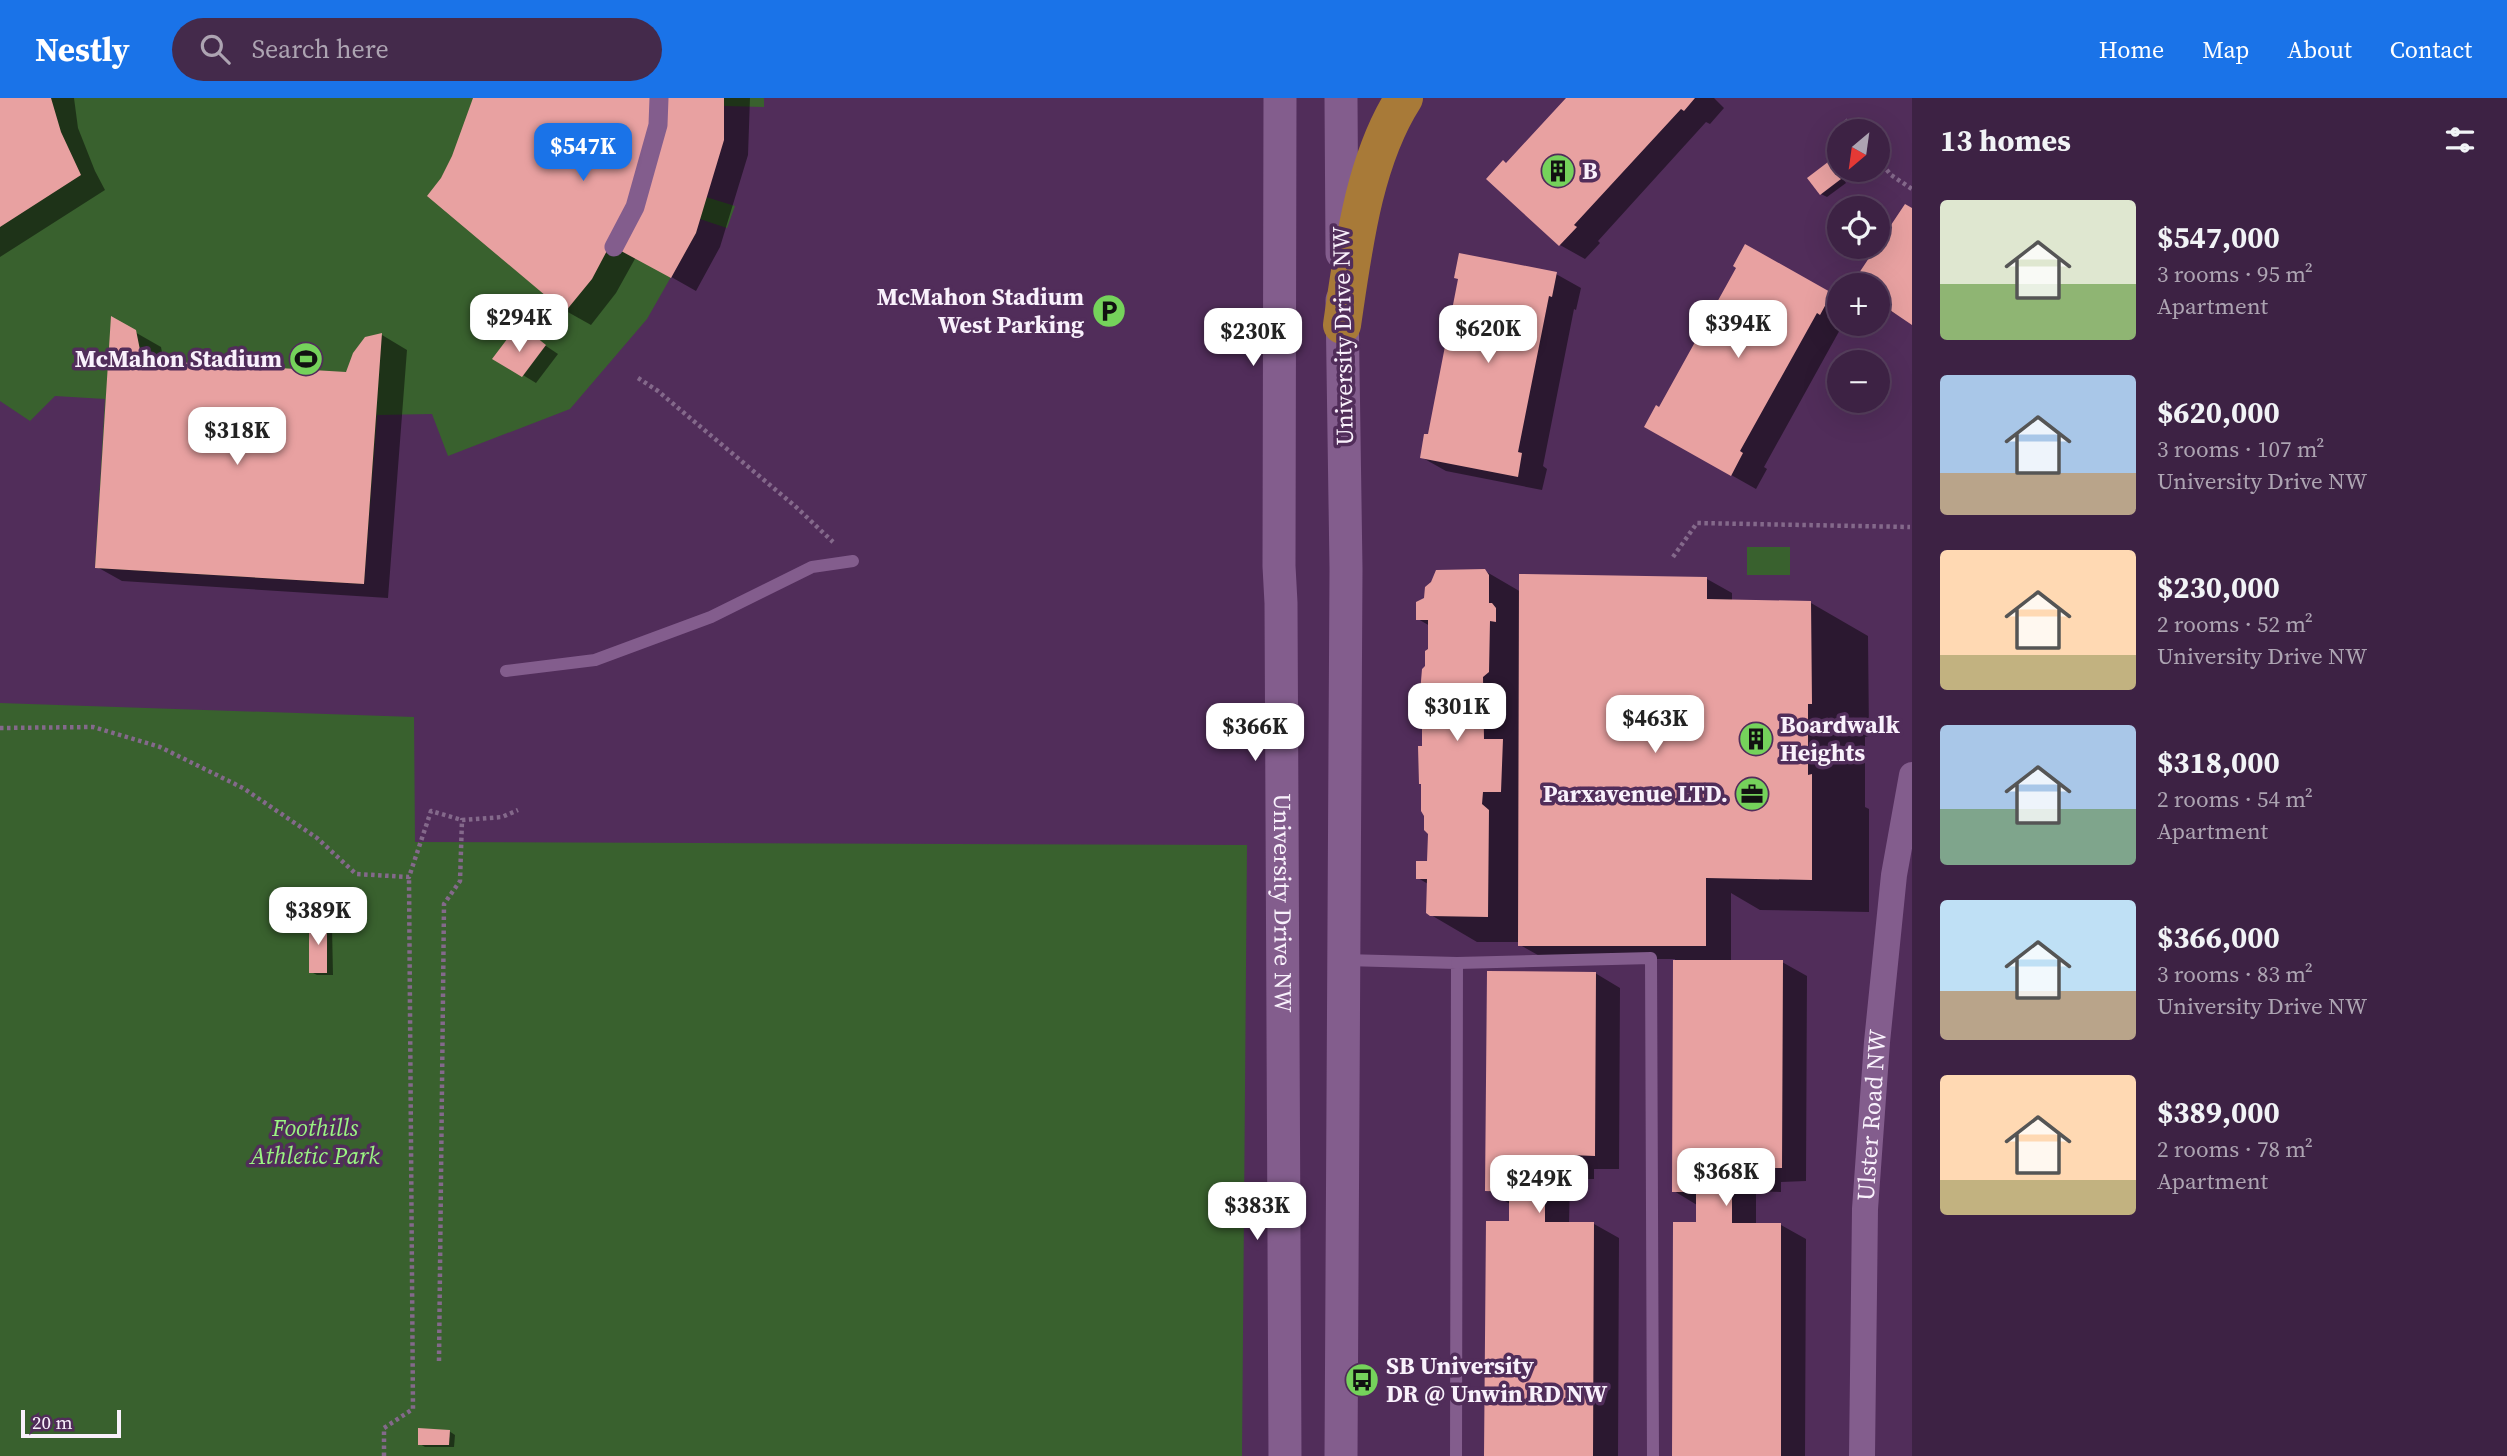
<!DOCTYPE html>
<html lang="en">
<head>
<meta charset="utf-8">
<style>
	body { margin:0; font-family:"Source Serif 4",serif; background:#442a4b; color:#f1f3f6; height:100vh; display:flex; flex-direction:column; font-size:26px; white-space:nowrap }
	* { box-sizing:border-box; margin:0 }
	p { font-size:23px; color:#ada4b2 }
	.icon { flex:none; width:38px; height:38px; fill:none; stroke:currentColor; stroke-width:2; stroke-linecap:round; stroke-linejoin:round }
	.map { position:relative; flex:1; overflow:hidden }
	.panel { display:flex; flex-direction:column; background:#3d2244; width:595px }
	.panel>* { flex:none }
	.needle { width:46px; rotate:209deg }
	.buttons { position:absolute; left:1827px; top:21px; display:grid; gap:14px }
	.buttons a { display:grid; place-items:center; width:63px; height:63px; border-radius:50%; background:#3d2244; box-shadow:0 7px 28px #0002,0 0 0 2px #563f5d; font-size:35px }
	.scale { position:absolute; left:21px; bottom:18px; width:100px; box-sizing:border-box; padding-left:7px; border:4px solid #f9f1fc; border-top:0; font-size:19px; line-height:24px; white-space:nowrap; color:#f9f1fc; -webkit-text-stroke:5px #512d5a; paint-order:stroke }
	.price { position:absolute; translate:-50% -60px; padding:0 16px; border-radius:14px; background:#fff; color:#222; font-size:23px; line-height:46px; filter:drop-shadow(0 2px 4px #0008) }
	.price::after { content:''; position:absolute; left:50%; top:42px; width:21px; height:16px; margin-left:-10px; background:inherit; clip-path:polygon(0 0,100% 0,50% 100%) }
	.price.current { background:#1a73e8; color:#fff }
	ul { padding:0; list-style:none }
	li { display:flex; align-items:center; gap:21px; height:175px; padding:0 28px }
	li span { display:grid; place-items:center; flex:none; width:196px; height:140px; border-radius:7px; color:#555 }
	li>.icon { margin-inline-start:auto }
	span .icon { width:84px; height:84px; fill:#fffc; stroke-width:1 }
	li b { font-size:30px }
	h2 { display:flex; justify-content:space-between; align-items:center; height:84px; padding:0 28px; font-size:30px }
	header { display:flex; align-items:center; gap:42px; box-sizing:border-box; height:98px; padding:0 35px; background:#1a73e8; color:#fff }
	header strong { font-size:33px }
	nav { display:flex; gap:38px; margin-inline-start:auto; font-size:24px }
	.search { width:490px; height:63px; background:#442a4b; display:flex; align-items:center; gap:18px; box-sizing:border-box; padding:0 24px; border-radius:38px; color:#ada4b2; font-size:26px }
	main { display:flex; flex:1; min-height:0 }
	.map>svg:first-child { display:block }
</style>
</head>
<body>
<header>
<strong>Nestly</strong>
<div class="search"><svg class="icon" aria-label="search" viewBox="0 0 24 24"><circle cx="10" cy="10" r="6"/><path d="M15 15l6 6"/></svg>Search here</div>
<nav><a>Home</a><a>Map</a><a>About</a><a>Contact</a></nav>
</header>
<main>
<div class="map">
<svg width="1912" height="1358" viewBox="0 0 1912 1358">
	<rect width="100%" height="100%" fill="#512d5a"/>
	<g fill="#39612e">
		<polygon points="0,0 764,0 764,9 724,8 706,99 735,108 727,130 700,121 696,135 647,221 570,311 448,358 432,316 377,317 364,486 95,470 105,301 55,298 30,323 0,303"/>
		<rect x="1747" y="449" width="43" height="28"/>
		<polygon points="0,605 414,619 415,744 1247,747 1242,1358 0,1358"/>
	</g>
	<g fill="#0007">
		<polygon points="0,0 74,0 78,30 95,73 105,92 0,159"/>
		<polygon points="475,0 750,0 748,57 720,149 696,193 636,159 616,195 591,227 566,213 430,98 442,80 453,58"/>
		<polygon points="1568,0 1714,0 1724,10 1710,26 1706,24 1598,143 1600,145 1585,161 1560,147 1488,81 1507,67"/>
		<polygon points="1829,66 1834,69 1846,85 1827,99 1821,96"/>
		<polygon points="1906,108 1912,112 1912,225 1878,206 1878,187 1853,187"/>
		<polygon points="1746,149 1839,201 1839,226 1848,226 1846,230 1842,228 1764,369 1767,371 1756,391 1671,343 1660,312 1739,169"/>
		<polygon points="1556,176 1581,190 1576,212 1574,211 1543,368 1547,371 1542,392 1446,373 1421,359 1429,338"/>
		<polygon points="112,221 161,249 164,265 348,276 382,237 407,252 388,500 122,483 97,469"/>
		<polygon points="531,238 558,256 536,285 495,260 511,239 524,246"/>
		<polygon points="1485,473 1521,494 1707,481 1732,495 1732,503 1811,505 1868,538 1869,638 1865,639 1865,709 1869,711 1869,814 1760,812 1731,795 1731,864 1782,864 1807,878 1806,1083 1781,1084 1781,1094 1756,1093 1756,1126 1781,1127 1806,1141 1805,1358 1673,1358 1697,1126 1697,1107 1674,1093 1675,861 1545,861 1520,847 1520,844 1477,844 1431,817 1428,786 1418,780 1429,765 1429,735 1423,686 1426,569 1430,552 1430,528 1418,521"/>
		<polygon points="326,825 332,829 333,877 317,877 311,874"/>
		<polygon points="1595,875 1620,890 1619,1071 1594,1071 1594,1081 1570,1081 1569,1126 1594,1126 1619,1140 1618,1358 1486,1358 1510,1125 1510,1106 1487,1092"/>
		<polygon points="449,1333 455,1337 454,1349 425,1349 420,1346"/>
	</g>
	<g fill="#e8a1a1">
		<polygon points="0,0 51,0 61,34 81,77 0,129"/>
		<polygon points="473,0 724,0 724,42 696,135 671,180 610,147 592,181 565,214 427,98 441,80 452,58"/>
		<polygon points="1566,0 1695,0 1684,13 1681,11 1574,127 1577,129 1559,148 1486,81 1503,62 1506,65"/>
		<polygon points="1828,64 1841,81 1820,97 1807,80"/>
		<polygon points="1905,106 1912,110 1912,227 1878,204 1878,187 1851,187"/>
		<polygon points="1745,146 1832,195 1820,217 1817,215 1740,353 1743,355 1731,378 1644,329 1656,307 1659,309 1736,170 1733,168"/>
		<polygon points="1459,155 1557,174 1552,199 1549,198 1518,354 1522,355 1518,379 1420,360 1424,336 1428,336 1458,181 1454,180"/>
		<polygon points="111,218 136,232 142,262 346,274 353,255 365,239 382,235 364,486 95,470"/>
		<polygon points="531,235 546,247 522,279 492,261 511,236 523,246"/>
		<polygon points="1485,471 1489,477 1489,505 1492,505 1496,510 1496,524 1490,523 1489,574 1483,579 1484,641 1503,641 1501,694 1483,694 1482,706 1489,712 1488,819 1430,818 1426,815 1427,781 1416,781 1416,763 1427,763 1428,736 1424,732 1424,718 1421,713 1421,686 1419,686 1418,648 1422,648 1422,619 1418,619 1422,571 1425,568 1425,553 1428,551 1428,522 1416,522 1416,504 1424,500 1425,489 1431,484 1436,472"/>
		<polygon points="1519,476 1707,479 1707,501 1811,503 1812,606 1808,606 1808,677 1812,676 1812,782 1706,780 1706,848 1518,848"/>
		<rect x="309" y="824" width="18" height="51"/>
		<polygon points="1673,862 1783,862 1782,1070 1757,1070 1757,1080 1732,1080 1732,1125 1781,1125 1781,1358 1672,1358 1673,1124 1696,1124 1696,1094 1672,1094"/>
		<polygon points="1487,873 1596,874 1595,1058 1570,1057 1570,1067 1545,1067 1545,1124 1594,1124 1593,1358 1484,1358 1486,1123 1509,1123 1509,1094 1485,1093"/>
		<polygon points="418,1330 450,1332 449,1347 418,1347"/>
	</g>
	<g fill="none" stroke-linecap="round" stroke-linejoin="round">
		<g stroke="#84698b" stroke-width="4.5" stroke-dasharray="3.5 3.5" stroke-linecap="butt">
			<polyline points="1845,22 1855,33"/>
			<polyline points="1878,61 1891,77 1912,91"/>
			<polyline points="638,280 658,293 795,408 833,444"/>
			<polyline points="1673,459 1697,425 1910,429"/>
			<polyline points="0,630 93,629 160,649 243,690 317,740 356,776 409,779 431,713 462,722"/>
			<polyline points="439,1263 444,806 460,783 462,722 502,719 518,712"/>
			<polyline points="384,1358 384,1330 413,1311 409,779"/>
		</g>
		<g stroke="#835d8d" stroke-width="12">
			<polyline points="506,573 595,562 711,519 812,469 853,463"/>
			<polyline points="1345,862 1457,865 1456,1358"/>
			<polyline points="1457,865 1651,860 1653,1358"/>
		</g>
		<polyline stroke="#835d8d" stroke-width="19" points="614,149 635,109 658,27 659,0"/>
		<path stroke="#835d8d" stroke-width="26" id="s1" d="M1862,1358L1865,1111L1877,944L1894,777L1912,677"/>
		<g stroke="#835d8d" stroke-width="33">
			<path id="s2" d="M1280,0L1279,468L1281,505L1285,1358"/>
			<polyline points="1341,0 1342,155"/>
			<polyline points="1341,1358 1346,471 1342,202"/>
		</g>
		<path stroke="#a87a38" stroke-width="38" d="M1342,227C1353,153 1363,64 1404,0"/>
	</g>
	<defs>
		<g id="building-disc" transform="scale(1.75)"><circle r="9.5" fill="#75d25b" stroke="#512d5a"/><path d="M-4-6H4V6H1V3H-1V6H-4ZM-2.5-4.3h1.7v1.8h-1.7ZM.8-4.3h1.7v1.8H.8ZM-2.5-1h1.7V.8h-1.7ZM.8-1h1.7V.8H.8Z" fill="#111"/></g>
		<g id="parking-disc" transform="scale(1.75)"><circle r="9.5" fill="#75d25b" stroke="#512d5a"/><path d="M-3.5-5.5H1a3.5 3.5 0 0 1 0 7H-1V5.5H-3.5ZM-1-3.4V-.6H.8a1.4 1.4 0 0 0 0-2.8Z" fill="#111"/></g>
		<g id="stadium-disc" transform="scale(1.75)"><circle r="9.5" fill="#75d25b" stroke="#512d5a"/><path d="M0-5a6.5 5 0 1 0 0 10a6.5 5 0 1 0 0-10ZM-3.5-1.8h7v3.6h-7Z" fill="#111"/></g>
		<g id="office-disc" transform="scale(1.75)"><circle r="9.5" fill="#75d25b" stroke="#512d5a"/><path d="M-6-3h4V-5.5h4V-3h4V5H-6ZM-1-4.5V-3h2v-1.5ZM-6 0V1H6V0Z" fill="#111"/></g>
		<g id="bus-disc" transform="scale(1.75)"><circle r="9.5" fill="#75d25b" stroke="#512d5a"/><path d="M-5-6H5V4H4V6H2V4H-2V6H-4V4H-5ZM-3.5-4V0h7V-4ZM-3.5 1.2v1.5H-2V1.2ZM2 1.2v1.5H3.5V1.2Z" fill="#111"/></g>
	</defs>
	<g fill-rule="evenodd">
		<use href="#building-disc" x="1558" y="73"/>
		<use href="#parking-disc" x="1109" y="213"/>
		<use href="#stadium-disc" x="306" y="261"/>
		<use href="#building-disc" x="1756" y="641"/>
		<use href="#office-disc" x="1752" y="696"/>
		<use href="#bus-disc" x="1362" y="1282"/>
	</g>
	<g text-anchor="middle" stroke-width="7" stroke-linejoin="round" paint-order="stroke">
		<g font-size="24" font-weight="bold" fill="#f9f1fc" stroke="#512d5a" text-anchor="start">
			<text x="1582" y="81">B</text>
			<text x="1084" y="207" text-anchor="end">McMahon Stadium<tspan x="1084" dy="28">West Parking</tspan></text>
			<text x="282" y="269" text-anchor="end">McMahon Stadium</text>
			<text x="1780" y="635">Boardwalk<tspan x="1780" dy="28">Heights</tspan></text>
			<text x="1728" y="704" text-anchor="end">Parxavenue LTD.</text>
			<text x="1386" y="1276">SB University<tspan x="1386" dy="28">DR @ Unwin RD NW</tspan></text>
		</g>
		<g font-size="24" fill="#f9f1fc" stroke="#512d5a">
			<text transform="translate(1343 238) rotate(-91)" y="8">University Drive NW</text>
			<text dy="8" stroke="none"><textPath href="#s2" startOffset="805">University Drive NW</textPath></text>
			<text dy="8" stroke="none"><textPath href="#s1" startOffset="341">Ulster Road NW</textPath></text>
		</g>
		<g font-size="24" font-style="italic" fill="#9af482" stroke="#512d5a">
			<text x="315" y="1038">Foothills<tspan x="315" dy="28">Athletic Park</tspan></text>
		</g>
	</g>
</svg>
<div class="buttons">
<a><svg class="needle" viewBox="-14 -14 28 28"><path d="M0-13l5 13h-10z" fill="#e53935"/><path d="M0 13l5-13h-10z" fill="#ada4b2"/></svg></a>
<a><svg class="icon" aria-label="locate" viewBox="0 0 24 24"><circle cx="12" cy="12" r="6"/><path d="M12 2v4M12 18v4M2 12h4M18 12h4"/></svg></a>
<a>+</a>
<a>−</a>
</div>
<div class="scale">20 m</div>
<b class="price current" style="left:583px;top:85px">$547K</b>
<b class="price" style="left:519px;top:256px">$294K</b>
<b class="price" style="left:1738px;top:262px">$394K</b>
<b class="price" style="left:1488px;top:267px">$620K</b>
<b class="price" style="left:1253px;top:270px">$230K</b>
<b class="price" style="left:237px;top:369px">$318K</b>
<b class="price" style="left:1457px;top:645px">$301K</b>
<b class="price" style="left:1655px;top:657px">$463K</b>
<b class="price" style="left:1255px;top:665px">$366K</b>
<b class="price" style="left:318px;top:849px">$389K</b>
<b class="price" style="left:1726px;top:1110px">$368K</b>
<b class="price" style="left:1539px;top:1117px">$249K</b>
<b class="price" style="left:1257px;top:1144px">$383K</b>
</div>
<section class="panel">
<h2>13 homes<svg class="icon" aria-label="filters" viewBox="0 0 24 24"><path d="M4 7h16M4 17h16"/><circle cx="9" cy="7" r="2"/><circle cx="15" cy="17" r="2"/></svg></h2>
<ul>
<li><span style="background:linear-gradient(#dfe7d0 60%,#8fb573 0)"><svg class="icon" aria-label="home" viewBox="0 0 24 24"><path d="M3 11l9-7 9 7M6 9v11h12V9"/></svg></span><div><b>$547,000</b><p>3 rooms · 95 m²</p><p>Apartment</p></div></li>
<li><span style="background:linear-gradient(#a9c7e8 70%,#b9a48a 0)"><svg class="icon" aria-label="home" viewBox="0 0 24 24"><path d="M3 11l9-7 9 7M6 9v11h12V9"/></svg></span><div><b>$620,000</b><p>3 rooms · 107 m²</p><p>University Drive NW</p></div></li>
<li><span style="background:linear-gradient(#ffd9b3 75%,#c2b280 0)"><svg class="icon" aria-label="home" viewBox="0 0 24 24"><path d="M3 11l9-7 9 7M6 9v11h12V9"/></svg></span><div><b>$230,000</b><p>2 rooms · 52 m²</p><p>University Drive NW</p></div></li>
<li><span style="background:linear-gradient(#a9c7e8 60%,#7fa58c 0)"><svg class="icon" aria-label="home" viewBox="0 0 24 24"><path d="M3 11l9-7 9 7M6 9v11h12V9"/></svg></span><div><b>$318,000</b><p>2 rooms · 54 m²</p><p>Apartment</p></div></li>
<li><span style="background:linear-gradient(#bfe0f5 65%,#b9a48a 0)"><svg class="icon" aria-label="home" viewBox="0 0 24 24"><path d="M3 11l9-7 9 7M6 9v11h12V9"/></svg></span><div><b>$366,000</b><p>3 rooms · 83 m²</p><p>University Drive NW</p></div></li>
<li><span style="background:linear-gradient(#ffd9b3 75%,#c2b280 0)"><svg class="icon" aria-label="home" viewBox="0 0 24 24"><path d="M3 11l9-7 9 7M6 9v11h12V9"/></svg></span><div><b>$389,000</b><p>2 rooms · 78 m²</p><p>Apartment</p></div></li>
</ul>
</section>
</main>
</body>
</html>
